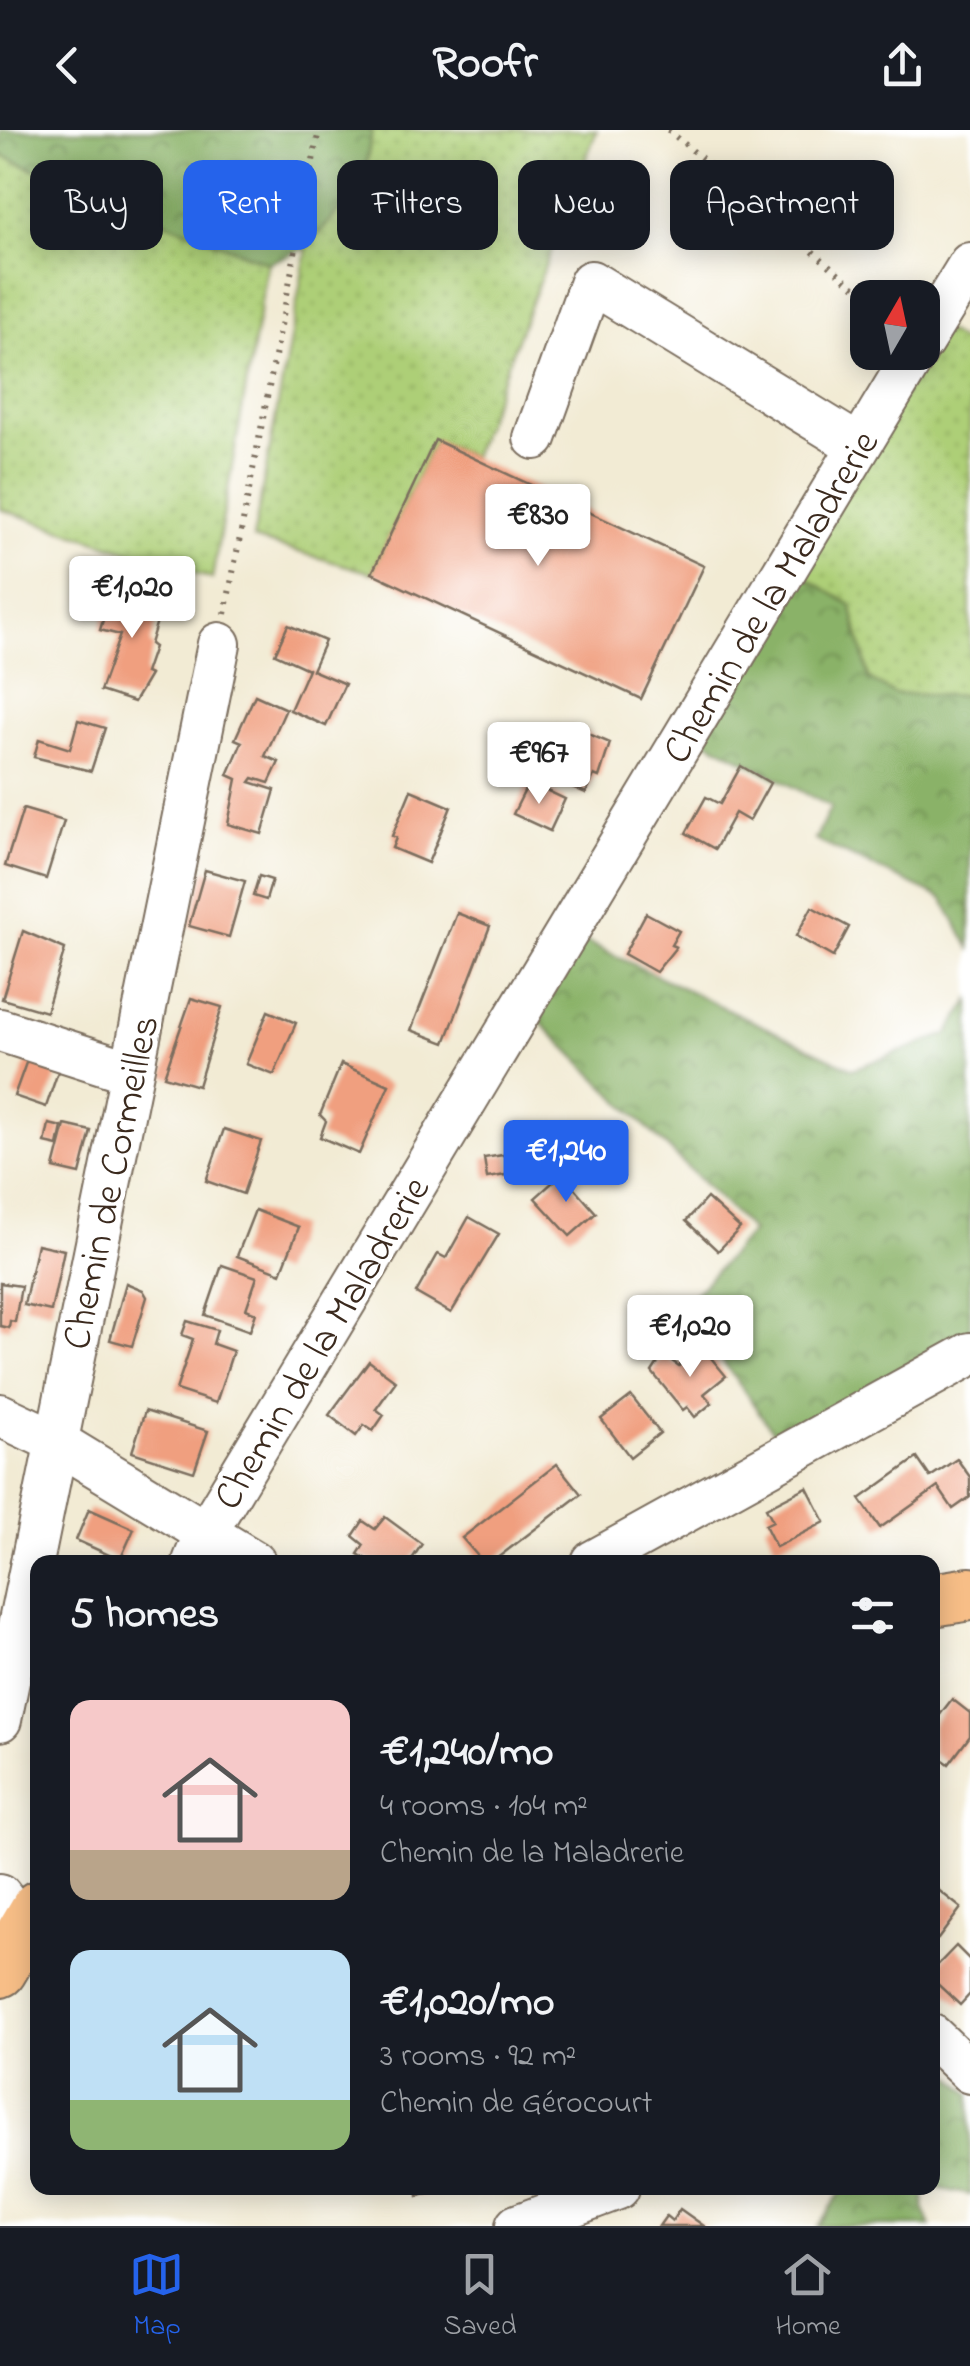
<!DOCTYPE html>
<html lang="en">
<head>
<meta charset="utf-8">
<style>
	body { margin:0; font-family:"Indie Flower",sans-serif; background:#20242c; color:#f1f3f6; height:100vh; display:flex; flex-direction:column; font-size:38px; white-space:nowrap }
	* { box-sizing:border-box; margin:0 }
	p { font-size:32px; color:#9ea1a6 }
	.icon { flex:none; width:55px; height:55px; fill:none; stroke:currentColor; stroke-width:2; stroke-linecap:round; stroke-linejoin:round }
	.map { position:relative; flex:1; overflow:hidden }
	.drawer { position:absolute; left:30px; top:1425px; width:910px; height:640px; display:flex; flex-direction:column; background:#171b24; border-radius:20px; box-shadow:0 5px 25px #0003 }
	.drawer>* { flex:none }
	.banner { position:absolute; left:30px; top:30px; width:910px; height:90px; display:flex; gap:20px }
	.needle { width:65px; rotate:9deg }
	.tools { position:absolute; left:850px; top:150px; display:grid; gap:20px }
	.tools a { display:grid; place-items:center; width:90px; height:90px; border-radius:20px; background:#171b24; box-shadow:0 5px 25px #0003; font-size:50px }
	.price { position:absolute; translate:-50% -85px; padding:0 22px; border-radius:10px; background:#fff; color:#222; font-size:32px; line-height:65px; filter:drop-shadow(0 2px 5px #0008) }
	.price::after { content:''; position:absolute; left:50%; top:60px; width:30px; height:22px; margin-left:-15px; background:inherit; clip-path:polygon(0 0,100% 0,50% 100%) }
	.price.selected { background:#2563eb; color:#fff }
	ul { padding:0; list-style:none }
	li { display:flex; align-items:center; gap:30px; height:250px; padding:0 40px }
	li span { display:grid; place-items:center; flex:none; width:280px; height:200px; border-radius:20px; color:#555 }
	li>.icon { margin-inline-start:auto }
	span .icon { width:120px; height:120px; fill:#fffc; stroke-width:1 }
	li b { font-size:42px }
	h2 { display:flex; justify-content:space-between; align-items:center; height:120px; padding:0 40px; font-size:42px }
	.tag { padding:0 35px; border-radius:20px; background:#171b24; box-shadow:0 5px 25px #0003; font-size:35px; line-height:90px }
	.tag.selected { background:#2563eb; color:#fff }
	header { display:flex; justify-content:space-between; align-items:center; height:130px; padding:0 40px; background:#171b24; font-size:45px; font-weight:700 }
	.menu { display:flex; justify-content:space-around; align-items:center; height:140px; border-top:2px solid #363941; background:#171b24; font-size:28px; color:#9ea1a6 }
	.menu a { display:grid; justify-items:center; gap:5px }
	.menu .selected { color:#2563eb }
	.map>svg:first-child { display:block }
</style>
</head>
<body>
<header><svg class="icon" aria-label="back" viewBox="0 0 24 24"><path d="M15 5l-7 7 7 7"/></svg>Roofr<svg class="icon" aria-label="share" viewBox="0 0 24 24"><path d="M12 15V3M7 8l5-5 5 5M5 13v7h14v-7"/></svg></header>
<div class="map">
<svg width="970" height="2096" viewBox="0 0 970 2096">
	<defs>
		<pattern id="grass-dots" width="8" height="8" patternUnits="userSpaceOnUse" patternTransform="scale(2.5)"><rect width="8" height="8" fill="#adcf77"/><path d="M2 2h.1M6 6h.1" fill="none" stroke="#96b266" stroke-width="1.8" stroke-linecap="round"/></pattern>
		<pattern id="forest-crowns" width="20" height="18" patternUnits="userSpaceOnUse" patternTransform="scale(2.5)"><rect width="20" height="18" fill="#8ab268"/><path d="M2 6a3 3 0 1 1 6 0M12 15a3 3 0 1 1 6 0" fill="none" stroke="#729155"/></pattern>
	</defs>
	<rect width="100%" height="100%" fill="#fff"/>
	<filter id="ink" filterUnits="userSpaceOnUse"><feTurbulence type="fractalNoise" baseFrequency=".01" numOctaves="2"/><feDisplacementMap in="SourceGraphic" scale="20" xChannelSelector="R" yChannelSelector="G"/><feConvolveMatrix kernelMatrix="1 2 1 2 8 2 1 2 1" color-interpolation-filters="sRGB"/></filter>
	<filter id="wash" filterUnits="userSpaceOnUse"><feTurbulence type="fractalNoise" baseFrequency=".0048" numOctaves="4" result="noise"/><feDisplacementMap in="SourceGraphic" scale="40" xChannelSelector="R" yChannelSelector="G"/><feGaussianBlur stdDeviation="2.25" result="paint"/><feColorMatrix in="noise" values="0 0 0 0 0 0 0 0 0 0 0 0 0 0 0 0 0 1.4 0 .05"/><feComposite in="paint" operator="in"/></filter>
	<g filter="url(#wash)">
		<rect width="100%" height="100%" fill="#f2ebd4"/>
		<g fill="url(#grass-dots)" stroke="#747c4a" stroke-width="2.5">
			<polygon points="372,0 597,0 472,327 435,310 372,443 253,409 307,118 363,52"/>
			<polygon points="0,25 268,133 212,449 0,379"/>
			<polygon points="942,199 970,217 970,566 894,564 869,549 851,475 798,443"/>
		</g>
		<g fill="url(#forest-crowns)" stroke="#626e43" stroke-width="2.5">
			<polygon points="0,0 372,0 363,52 307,118 268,133 7,28 0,24"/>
			<polygon points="798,443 851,475 869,549 894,564 970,566 970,818 942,768 815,710 831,677 698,606"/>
			<polygon points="584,811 853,939 948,904 970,870 970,1206 778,1309 684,1176 752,1101 536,888"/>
			<polygon points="934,1928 970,1964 970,2065 933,2057"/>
			<polygon points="844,2058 931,2058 924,2062 923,2078 931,2096 817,2096"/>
		</g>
		<g id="blocks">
			<g fill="#f09f7f">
				<polygon points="435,310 704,436 641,569 372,443"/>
				<polygon points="131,451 166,461 150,514 154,517 145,543 150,545 134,572 100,561 120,505 100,500 106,480 121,485"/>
				<polygon points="288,495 325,511 312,540 345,554 326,596 290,580 308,539 275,524"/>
				<polygon points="255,565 286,579 265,626 279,632 269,653 253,648 250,652 275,660 262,704 228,694 237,649 228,645 242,612 235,609"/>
				<polygon points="78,590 105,598 91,641 34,627 39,609 70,619"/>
				<polygon points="577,599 610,613 599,647 594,645 586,663 554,649"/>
				<polygon points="741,636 770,653 749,691 735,683 715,719 686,703 706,667 720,674"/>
				<polygon points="529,652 565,669 550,701 513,684"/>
				<polygon points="411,660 451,677 428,733 392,718 396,708 392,706"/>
				<polygon points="23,679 64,691 46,749 5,736"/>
				<polygon points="205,740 245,751 229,807 189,796"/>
				<polygon points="259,746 272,750 266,770 253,766"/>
				<polygon points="812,777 849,797 833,827 796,806"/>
				<polygon points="457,783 490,796 445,913 411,900"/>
				<polygon points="646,783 679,801 671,815 676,817 656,842 624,824"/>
				<polygon points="23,801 65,819 46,882 2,869"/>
				<polygon points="191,868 222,877 198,956 164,946"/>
				<polygon points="268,881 296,893 274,945 246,934"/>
				<polygon points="31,919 62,930 46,977 14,966"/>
				<polygon points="341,934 389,955 359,1024 320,1007 326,991 320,985"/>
				<polygon points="49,994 62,997 58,1016 45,1013"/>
				<polygon points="65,995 91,1001 80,1044 54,1038"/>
				<polygon points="224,999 261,1011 243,1064 206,1051"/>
				<polygon points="509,1024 512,1044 487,1048 484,1028"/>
				<polygon points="562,1044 596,1083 570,1106 535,1068"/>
				<polygon points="707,1068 740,1098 718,1121 686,1091"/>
				<polygon points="255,1080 299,1097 281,1143 237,1126"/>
				<polygon points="469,1087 499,1104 451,1183 416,1163 438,1124 446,1128"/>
				<polygon points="37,1114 64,1120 51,1181 24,1175"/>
				<polygon points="222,1135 257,1147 246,1179 256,1183 250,1201 205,1185"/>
				<polygon points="0,1153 21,1156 15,1192 10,1191 9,1198 0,1196"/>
				<polygon points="126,1153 143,1160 147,1167 132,1216 110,1210"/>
				<polygon points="677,1188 692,1206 683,1216 668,1198"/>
				<polygon points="187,1191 217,1200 213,1214 233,1221 216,1273 176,1260 193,1209 182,1205"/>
				<polygon points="702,1217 726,1246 704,1264 712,1273 695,1287 687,1277 683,1280 652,1242 663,1225 679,1236"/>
				<polygon points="369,1231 396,1251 376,1279 384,1285 373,1301 364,1295 356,1306 329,1285"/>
				<polygon points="631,1266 660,1303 630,1327 601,1289"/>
				<polygon points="145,1281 208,1301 194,1342 132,1322"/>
				<polygon points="917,1328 930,1347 957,1329 970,1347 970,1367 953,1379 938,1357 880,1398 860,1369"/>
				<polygon points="557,1334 581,1364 492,1432 483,1432 462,1408"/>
				<polygon points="807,1357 825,1392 776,1417 765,1395 773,1391 766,1378"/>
				<polygon points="89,1379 134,1399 120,1430 76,1410"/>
				<polygon points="385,1387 422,1414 410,1432 371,1432 358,1424 364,1415 353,1406 363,1391 375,1399"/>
				<polygon points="952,1569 970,1583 970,1606 949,1634 932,1622 932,1595"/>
				<polygon points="932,1755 961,1778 938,1809 932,1805"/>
				<polygon points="956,1816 970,1830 970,1864 960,1875 932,1849 932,1841"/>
				<polygon points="417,2058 454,2058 454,2059 418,2066"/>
				<polygon points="680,2079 704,2096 659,2096 666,2086 672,2091"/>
			</g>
		</g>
	</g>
	<g filter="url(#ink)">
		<use href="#blocks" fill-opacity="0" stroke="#7b6e5e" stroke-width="2.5"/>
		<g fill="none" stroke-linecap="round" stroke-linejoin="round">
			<g stroke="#7b6e5e" stroke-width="46">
				<g id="minor">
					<polyline points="922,212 970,134"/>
					<polyline points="535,308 591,152 859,316"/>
					<polyline points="0,900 131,942"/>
					<polyline points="0,1285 55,1311 254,1432"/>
					<polyline points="194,1432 206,1402 916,222"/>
					<polyline points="593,1432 970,1224"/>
					<polyline points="0,1590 219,514"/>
					<polyline points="0,1765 24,1796"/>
					<polyline points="932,1906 970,1942"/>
					<polyline points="517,2096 618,2058"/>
				</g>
			</g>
			<g stroke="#7b6e5e" stroke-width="56">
				<g id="major">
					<polyline points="932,1470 970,1464"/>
					<polyline points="0,1841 38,1777"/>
				</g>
			</g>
			<g stroke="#7b6e5e" stroke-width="6" stroke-dasharray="2.5 8" stroke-linecap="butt">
				<polyline points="668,0 868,168"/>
				<polyline points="225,484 319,0"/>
			</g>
			<use href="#minor" stroke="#fff" stroke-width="42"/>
			<use href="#major" stroke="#f7be87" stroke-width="52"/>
		</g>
	</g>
	<g text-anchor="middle" stroke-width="9" stroke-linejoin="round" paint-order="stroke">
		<g font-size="40" fill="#3b2a1e" stroke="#fff">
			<text transform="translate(769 466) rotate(-59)" y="14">Chemin de la Maladrerie</text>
			<text transform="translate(109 1052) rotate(-78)" y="14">Chemin de Cormeilles</text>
			<text transform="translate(320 1212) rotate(-59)" y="14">Chemin de la Maladrerie</text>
		</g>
	</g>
</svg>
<div class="tools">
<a><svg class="needle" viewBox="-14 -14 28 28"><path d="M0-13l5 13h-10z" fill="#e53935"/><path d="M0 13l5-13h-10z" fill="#9ea1a6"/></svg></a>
</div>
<b class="price" style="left:538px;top:439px">€830</b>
<b class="price" style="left:132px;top:511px">€1,020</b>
<b class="price" style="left:539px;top:677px">€967</b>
<b class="price selected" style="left:566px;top:1075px">€1,240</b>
<b class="price" style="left:690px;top:1250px">€1,020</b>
<div class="banner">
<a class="tag">Buy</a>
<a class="tag selected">Rent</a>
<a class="tag">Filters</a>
<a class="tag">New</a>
<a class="tag">Apartment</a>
</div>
<section class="drawer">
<h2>5 homes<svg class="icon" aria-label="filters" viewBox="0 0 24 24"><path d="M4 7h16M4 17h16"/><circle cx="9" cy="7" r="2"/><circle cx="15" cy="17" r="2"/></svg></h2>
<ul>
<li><span style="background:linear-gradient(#f6c9c9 75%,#b9a48a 0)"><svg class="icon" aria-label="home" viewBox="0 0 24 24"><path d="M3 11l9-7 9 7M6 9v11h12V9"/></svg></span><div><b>€1,240/mo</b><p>4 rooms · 104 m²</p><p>Chemin de la Maladrerie</p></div></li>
<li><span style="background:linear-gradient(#bfe0f5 75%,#8fb573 0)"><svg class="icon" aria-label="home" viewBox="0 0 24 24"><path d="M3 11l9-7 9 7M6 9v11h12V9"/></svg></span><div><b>€1,020/mo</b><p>3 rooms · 92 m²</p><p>Chemin de Gérocourt</p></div></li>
</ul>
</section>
</div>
<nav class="menu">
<a class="selected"><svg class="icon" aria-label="map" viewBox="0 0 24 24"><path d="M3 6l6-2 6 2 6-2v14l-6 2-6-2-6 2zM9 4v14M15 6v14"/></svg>Map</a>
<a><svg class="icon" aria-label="saved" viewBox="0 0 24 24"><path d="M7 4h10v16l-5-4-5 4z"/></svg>Saved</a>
<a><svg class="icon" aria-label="home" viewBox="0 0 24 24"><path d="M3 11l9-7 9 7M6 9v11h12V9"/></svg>Home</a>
</nav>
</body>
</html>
